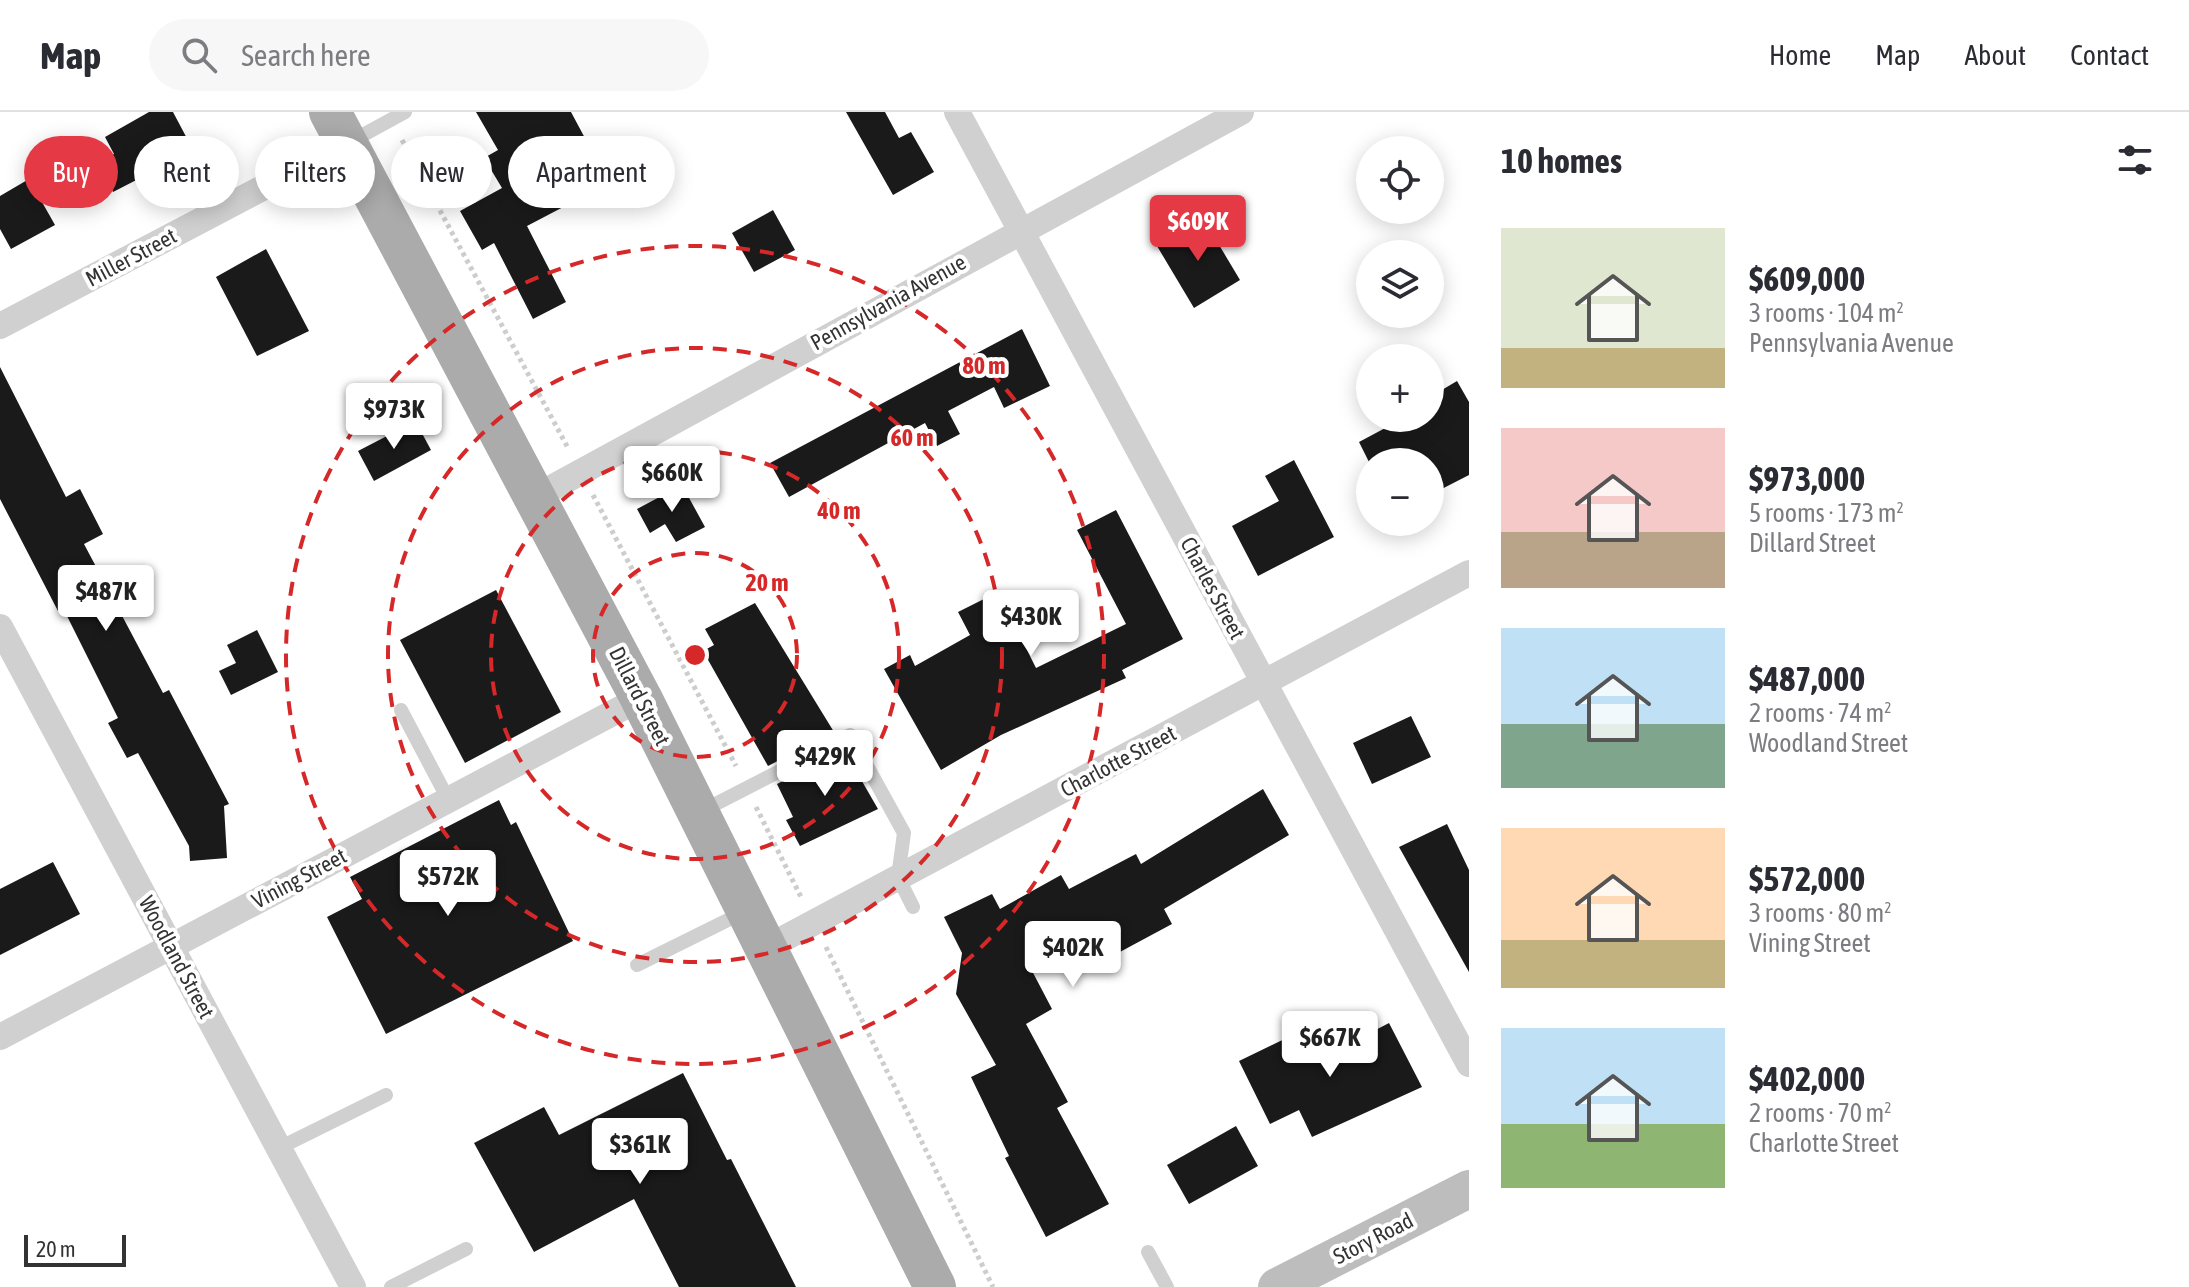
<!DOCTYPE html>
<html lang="en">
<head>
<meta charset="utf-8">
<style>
	body { margin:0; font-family:"Asap Condensed",sans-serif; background:#f7f7f7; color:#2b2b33; height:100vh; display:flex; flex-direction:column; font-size:30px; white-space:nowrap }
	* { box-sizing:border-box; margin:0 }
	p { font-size:26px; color:#7c7c81 }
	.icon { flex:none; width:44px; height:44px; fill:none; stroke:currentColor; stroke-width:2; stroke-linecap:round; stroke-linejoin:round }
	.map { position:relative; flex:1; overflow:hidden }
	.panel { display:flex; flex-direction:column; background:#fff; width:720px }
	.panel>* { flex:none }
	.guide { position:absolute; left:24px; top:24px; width:760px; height:72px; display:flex; gap:16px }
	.buttons { position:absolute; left:1356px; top:24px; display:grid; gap:16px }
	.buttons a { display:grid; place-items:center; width:88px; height:88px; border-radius:50%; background:#fff; box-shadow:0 4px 20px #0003; font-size:40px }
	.scale { position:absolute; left:24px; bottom:20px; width:102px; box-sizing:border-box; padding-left:8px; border:4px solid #333; border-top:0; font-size:22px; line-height:28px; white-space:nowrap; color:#333; -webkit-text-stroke:6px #fff; paint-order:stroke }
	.price { position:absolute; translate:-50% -68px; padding:0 18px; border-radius:8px; background:#fff; color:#222; font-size:26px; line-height:52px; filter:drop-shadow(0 2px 4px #0008) }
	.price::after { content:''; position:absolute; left:50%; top:48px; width:24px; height:18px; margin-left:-12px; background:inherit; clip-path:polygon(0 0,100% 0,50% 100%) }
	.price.on { background:#e63946; color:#fff }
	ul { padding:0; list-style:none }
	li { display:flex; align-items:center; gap:24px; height:200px; padding:0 32px }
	li span { display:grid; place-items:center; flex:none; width:224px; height:160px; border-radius:0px; color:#555 }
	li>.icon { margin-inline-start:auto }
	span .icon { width:96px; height:96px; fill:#fffc; stroke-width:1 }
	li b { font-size:34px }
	h2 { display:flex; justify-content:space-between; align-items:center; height:96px; padding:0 32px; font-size:34px }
	.pill { padding:0 28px; border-radius:36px; background:#fff; box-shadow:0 4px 20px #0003; font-size:28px; line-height:72px }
	.pill.on { background:#e63946; color:#fff }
	header { display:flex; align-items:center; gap:48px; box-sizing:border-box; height:112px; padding:0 40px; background:#fff; border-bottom:2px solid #e1e1e2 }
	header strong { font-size:38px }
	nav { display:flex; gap:44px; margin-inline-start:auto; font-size:28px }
	.search { width:560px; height:72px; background:#f7f7f7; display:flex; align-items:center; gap:20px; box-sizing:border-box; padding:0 28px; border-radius:44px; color:#7c7c81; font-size:30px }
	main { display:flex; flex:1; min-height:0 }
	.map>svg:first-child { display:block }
</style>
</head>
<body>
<header>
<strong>Map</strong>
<div class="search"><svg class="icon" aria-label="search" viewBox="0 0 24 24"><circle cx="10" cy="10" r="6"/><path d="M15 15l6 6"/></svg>Search here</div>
<nav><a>Home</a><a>Map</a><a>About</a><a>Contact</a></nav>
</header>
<main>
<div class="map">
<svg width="1469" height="1175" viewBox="0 0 1469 1175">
	<rect width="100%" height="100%" fill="#fff"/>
	<g fill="#1a1a1a">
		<polygon points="149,0 173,0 191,34 186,35 189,41 113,80 97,50 114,42 105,25"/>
		<polygon points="476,0 571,0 609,71 527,114 566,190 533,207 494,131 482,138 460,99 502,76 484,46 498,38"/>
		<polygon points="846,0 885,0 899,26 911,20 934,60 893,83"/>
		<polygon points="29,67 55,113 11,137 0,117 0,84"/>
		<polygon points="773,98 795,138 754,160 732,121"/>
		<polygon points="1203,106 1240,168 1194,196 1157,134"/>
		<polygon points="266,137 309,219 257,244 216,165"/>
		<polygon points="1022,217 1050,274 1004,296 994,275 948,299 960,322 937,334 925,311 789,385 770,351"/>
		<polygon points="0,255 66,385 80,377 103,422 84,432 163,581 169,578 229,692 224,694 227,746 190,749 189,734 138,641 127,646 108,611 118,606 63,496 58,499 0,387"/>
		<polygon points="1457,269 1469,290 1469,363 1430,383 1430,350 1369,350 1359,330 1404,306 1430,306 1430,285"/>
		<polygon points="412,311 417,312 431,338 374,369 358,339"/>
		<polygon points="1294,348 1334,425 1258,464 1232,414 1279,389 1265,364"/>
		<polygon points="682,373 705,415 676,430 665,412 650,421 637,397"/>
		<polygon points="1116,398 1183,527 1122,558 1126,566 1001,623 941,658 884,557 910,543 915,554 970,523 958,500 998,480 1036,556 1126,512 1077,418"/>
		<polygon points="496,478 561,600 465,651 400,528"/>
		<polygon points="755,491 834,620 768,654 703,539 714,533 705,517"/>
		<polygon points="257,518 278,560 231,583 219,559 236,551 227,533"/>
		<polygon points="1411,604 1431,645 1372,672 1353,631"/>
		<polygon points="844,638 878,697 800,734 786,708 793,705 777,672"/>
		<polygon points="1263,677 1289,723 1164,797 1172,812 1118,841 1103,813 1030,855 1052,897 1026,912 1068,990 1057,996 1109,1092 1046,1125 1005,1046 1009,1044 971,965 996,953 956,882 962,841 944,805 992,782 1000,797 1061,763 1069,777 1136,742 1141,752"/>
		<polygon points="499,688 511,713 516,710 573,829 386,922 327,805 362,787 350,765"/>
		<polygon points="1447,712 1469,758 1469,860 1399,735"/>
		<polygon points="53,750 80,802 0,843 0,777"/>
		<polygon points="1389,911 1422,975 1312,1025 1299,998 1270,1012 1239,949 1299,920 1314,950"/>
		<polygon points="683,961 727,1048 731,1047 796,1175 679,1175 634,1087 534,1140 474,1031 544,995 559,1023"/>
		<polygon points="1236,1014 1258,1054 1189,1092 1167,1053"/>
	</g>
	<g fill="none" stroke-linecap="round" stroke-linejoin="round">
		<g stroke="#cdcdcd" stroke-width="5" stroke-dasharray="4 4" stroke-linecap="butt">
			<polyline points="402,28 568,336"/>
			<polyline points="593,383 736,654"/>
			<polyline points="756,695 802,787"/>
			<polyline points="826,835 993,1175"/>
		</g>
		<g stroke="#d0d0d0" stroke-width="14">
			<polyline points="350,30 405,0"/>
			<polyline points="401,598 448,687"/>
			<polyline points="702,699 850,623 904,721 898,765 913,795"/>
			<polyline points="637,853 744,800"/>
			<polyline points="279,1036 386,983"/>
			<polyline points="1148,1140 1167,1175"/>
			<polyline points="391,1175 466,1137"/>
		</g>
		<g stroke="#d0d0d0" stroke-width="26">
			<polyline points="957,0 1469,952"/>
			<polyline points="0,214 346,32"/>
			<polyline points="537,384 1241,0"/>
			<polyline points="0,515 353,1175"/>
			<polyline points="766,836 1469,461"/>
			<polyline points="0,925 641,586"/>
		</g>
		<polyline stroke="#bdbdbd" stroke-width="38" points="1277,1175 1469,1077"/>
		<polyline stroke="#ababab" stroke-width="42" points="330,0 641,586 935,1175"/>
	</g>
	<g fill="none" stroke="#d62828" stroke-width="4" stroke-dasharray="14 10">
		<circle cx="695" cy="543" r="102"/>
		<circle cx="695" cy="543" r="204"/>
		<circle cx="695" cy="543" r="307"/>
		<circle cx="695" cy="543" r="409"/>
	</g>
	<g text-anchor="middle" stroke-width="8" stroke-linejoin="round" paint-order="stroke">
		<g font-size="22" fill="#333" stroke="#fff">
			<text transform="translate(131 145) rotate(-28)" y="8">Miller Street</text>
			<text transform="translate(888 190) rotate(-29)" y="8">Pennsylvania Avenue</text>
			<text transform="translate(1213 476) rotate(62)" y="8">Charles Street</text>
			<text transform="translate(640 584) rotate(63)" y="8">Dillard Street</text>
			<text transform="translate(1118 649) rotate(-28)" y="8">Charlotte Street</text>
			<text transform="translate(299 766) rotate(-28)" y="8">Vining Street</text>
			<text transform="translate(177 845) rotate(62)" y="8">Woodland Street</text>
			<text transform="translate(1373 1126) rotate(-27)" y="8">Story Road</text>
		</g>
	</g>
	<circle cx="695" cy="543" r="12" fill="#d62828" stroke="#fff" stroke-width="4"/>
	<g font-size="24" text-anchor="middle" font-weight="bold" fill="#d62828" stroke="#fff" stroke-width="8" stroke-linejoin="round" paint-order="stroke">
		<text x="984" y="262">80 m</text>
		<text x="912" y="334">60 m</text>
		<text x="839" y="407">40 m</text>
		<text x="767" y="479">20 m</text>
	</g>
</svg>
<div class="buttons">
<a><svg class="icon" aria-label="locate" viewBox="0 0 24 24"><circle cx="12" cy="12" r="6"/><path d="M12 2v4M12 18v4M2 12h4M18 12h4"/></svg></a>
<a><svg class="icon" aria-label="layers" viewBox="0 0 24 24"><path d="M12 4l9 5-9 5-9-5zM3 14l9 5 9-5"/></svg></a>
<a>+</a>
<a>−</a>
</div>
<div class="scale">20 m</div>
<b class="price on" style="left:1198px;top:151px">$609K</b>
<b class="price" style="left:394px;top:339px">$973K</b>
<b class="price" style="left:672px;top:402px">$660K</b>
<b class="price" style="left:106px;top:521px">$487K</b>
<b class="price" style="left:1031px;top:546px">$430K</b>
<b class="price" style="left:825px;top:686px">$429K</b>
<b class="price" style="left:448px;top:806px">$572K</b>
<b class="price" style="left:1073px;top:877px">$402K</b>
<b class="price" style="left:1330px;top:967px">$667K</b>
<b class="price" style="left:640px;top:1074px">$361K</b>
<div class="guide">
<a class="pill on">Buy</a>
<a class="pill">Rent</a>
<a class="pill">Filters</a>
<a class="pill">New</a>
<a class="pill">Apartment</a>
</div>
</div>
<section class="panel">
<h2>10 homes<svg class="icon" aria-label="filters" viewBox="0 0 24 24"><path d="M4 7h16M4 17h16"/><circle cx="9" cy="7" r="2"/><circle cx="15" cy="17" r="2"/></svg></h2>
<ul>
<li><span style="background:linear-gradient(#dfe7d0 75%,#c2b280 0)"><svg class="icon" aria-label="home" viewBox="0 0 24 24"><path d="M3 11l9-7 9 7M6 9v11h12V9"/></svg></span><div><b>$609,000</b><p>3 rooms · 104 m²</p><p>Pennsylvania Avenue</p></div></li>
<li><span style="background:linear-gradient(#f6c9c9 65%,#b9a48a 0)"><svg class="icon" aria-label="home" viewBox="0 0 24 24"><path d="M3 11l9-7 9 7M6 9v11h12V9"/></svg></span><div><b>$973,000</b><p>5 rooms · 173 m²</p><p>Dillard Street</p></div></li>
<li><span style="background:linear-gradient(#bfe0f5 60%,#7fa58c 0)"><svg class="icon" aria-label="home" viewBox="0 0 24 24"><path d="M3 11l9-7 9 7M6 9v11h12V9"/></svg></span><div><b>$487,000</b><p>2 rooms · 74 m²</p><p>Woodland Street</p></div></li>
<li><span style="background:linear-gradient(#ffd9b3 70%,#c2b280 0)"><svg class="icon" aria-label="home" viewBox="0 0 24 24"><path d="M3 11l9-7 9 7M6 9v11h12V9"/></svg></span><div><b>$572,000</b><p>3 rooms · 80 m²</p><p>Vining Street</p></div></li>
<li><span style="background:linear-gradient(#bfe0f5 60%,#8fb573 0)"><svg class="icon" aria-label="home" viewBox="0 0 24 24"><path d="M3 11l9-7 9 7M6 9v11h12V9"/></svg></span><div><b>$402,000</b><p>2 rooms · 70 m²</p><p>Charlotte Street</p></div></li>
</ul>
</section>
</main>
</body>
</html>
